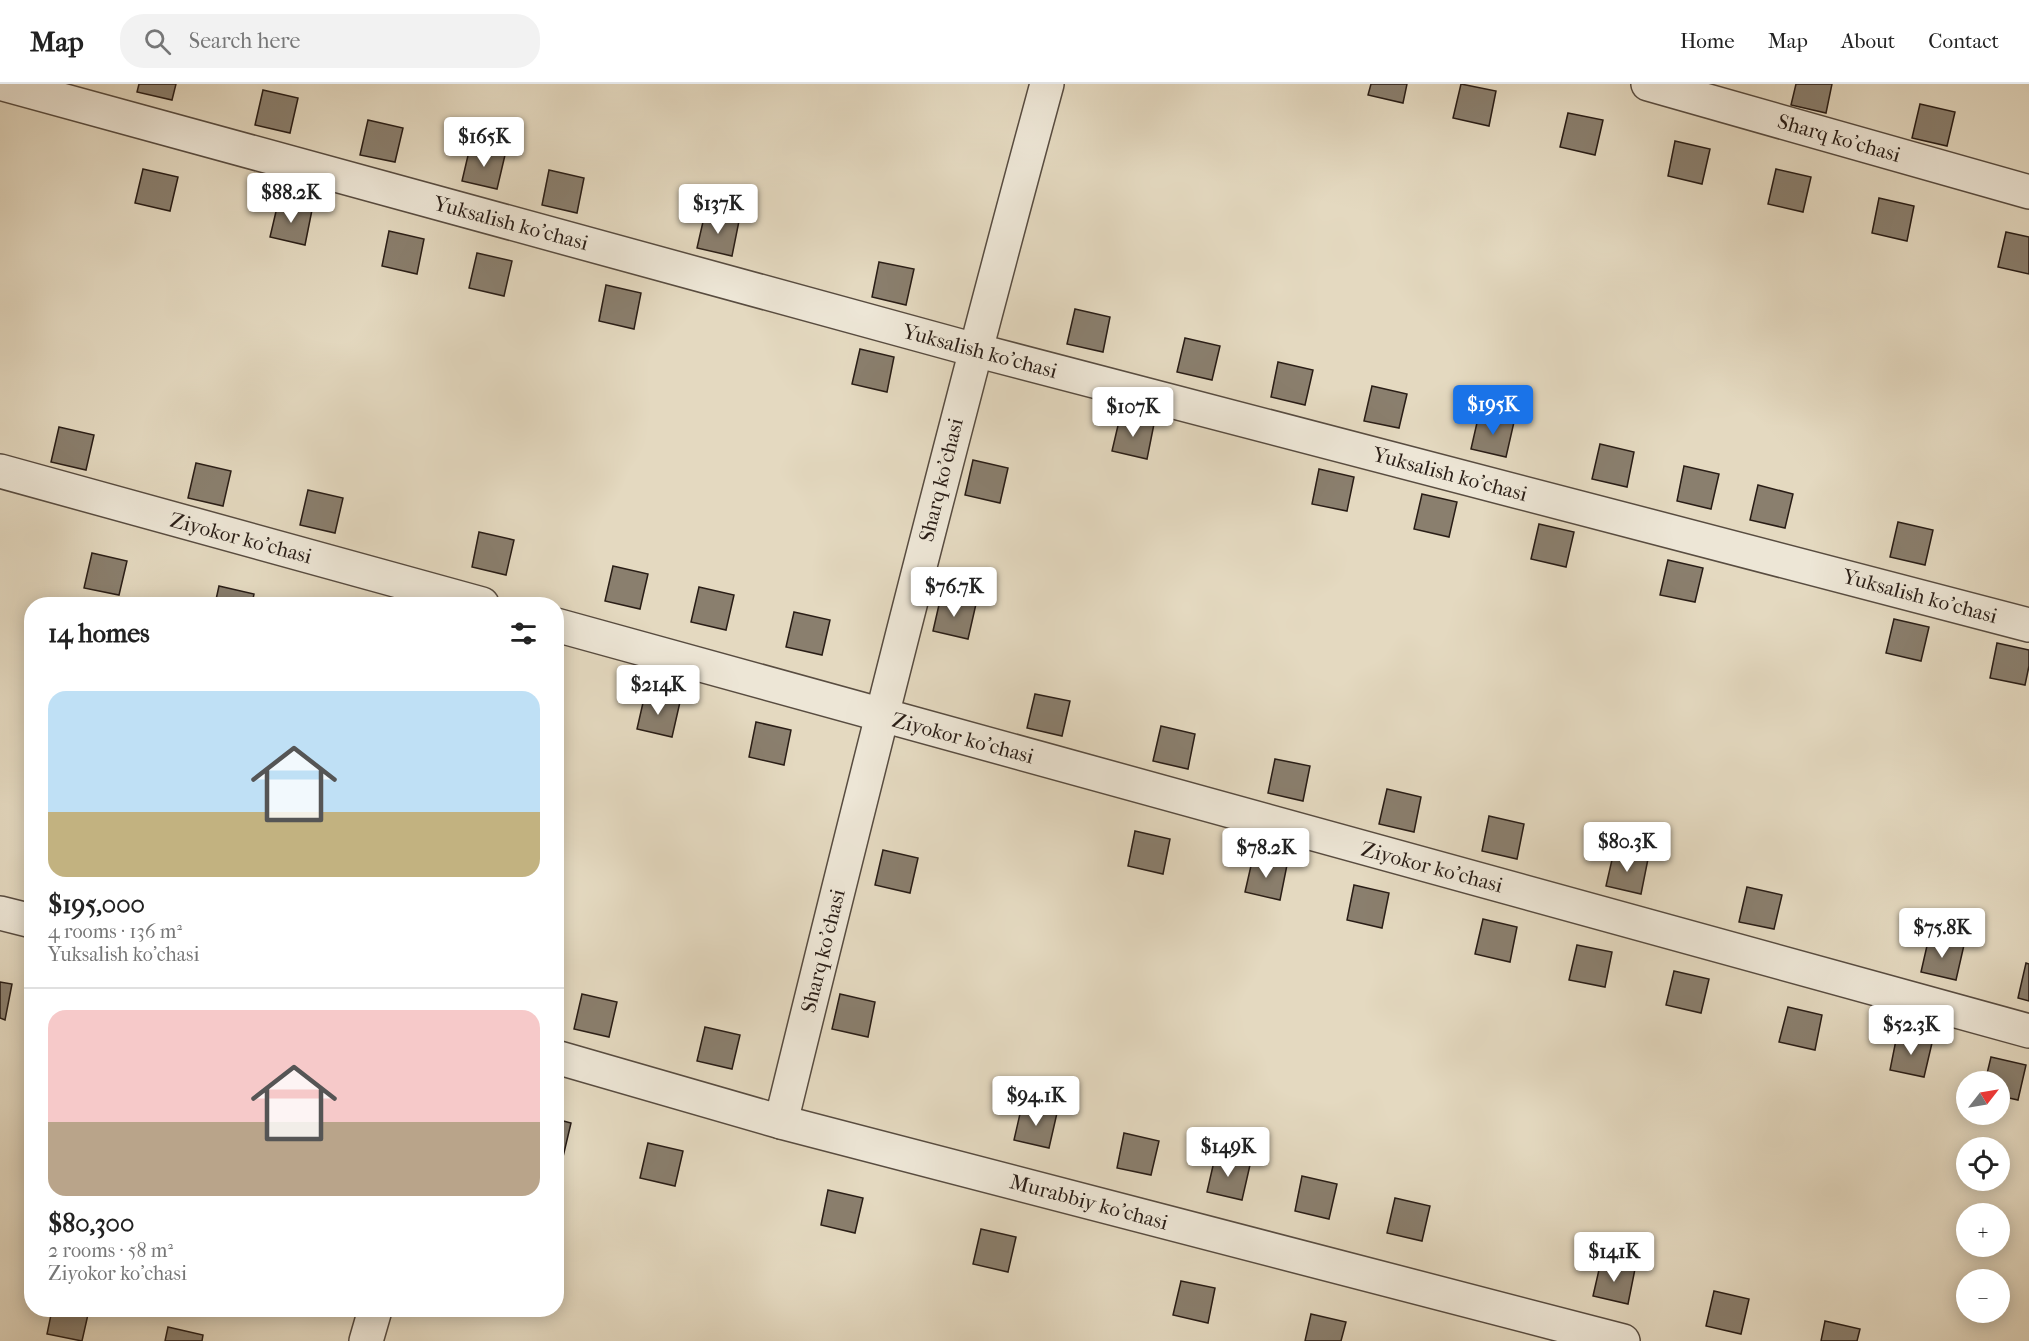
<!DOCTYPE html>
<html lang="en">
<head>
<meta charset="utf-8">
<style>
	body { margin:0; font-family:"IM FELL French Canon",serif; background:#f2f2f2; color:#222; height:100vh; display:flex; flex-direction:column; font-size:22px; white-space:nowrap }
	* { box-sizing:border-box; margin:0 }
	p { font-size:20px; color:#767676 }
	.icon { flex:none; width:33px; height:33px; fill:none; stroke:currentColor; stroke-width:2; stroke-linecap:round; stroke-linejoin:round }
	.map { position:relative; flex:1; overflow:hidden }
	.drawer { position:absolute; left:24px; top:513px; width:540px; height:720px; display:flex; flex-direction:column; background:#fff; border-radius:24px; box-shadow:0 3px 15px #0003 }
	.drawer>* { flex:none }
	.needle { width:39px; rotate:59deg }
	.tools { position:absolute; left:1956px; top:987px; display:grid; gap:12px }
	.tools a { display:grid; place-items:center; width:54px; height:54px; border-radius:50%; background:#fff; box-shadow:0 3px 15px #0003; font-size:30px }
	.price { position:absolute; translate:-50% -51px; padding:0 14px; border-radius:6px; background:#fff; color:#222; font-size:20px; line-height:39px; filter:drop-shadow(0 2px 3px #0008) }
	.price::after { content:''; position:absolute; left:50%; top:36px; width:18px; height:14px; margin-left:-9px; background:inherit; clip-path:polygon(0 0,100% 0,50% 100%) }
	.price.active { background:#1a73e8; color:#fff }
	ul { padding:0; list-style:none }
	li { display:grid; align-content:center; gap:12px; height:318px; padding:0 24px }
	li+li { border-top:2px solid #e0e0e0 }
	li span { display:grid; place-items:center; height:186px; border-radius:18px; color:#555 }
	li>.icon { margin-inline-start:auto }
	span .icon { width:108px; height:108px; fill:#fffc; stroke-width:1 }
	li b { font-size:26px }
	h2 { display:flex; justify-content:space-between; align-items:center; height:72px; padding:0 24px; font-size:26px }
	header { display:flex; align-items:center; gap:36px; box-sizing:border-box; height:84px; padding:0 30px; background:#fff; border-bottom:2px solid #e0e0e0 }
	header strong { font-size:28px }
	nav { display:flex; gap:33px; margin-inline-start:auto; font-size:21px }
	.search { width:420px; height:54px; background:#f2f2f2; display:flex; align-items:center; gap:15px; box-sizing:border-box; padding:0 21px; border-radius:24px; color:#767676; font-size:22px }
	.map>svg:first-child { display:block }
</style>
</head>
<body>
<header>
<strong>Map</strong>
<div class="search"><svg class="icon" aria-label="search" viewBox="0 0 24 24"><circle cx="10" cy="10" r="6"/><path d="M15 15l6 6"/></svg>Search here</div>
<nav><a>Home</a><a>Map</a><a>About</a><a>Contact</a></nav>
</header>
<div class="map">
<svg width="2029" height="1257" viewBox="0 0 2029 1257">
	<rect width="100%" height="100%" fill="#e4d9c0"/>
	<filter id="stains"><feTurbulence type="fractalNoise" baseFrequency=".00333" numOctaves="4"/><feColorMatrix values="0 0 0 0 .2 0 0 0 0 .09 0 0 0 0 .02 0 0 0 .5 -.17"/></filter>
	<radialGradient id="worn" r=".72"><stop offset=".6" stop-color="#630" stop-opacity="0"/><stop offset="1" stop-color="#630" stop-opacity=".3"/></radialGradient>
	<g fill="#8a7f6e" stroke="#291d16" stroke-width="1.5">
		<polygon points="139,0 176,0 172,16 137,8"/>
		<polygon points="1371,0 1407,0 1403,19 1368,11"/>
		<polygon points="1461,0 1496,7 1489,42 1453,34"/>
		<polygon points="1796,0 1832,0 1826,29 1791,21"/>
		<polygon points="263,6 298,14 290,49 255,41"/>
		<polygon points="1920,20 1955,28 1947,62 1912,54"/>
		<polygon points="1568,29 1603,36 1595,71 1560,63"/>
		<polygon points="368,36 403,44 395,78 360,71"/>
		<polygon points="1675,57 1710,65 1702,100 1668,92"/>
		<polygon points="470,63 505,71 497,105 462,97"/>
		<polygon points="143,85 178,93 170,127 135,119"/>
		<polygon points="1776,85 1811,93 1803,128 1768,120"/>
		<polygon points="549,86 584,94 577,129 542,121"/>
		<polygon points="1879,114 1914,122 1907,157 1872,149"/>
		<polygon points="278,119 312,126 305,161 270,153"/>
		<polygon points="705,129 739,137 732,172 697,164"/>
		<polygon points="389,147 424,155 417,190 382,182"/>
		<polygon points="2006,148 2029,153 2029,190 1998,183"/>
		<polygon points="477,169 512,177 504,212 469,204"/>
		<polygon points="879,178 914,185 906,221 872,213"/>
		<polygon points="606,201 641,209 634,245 599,237"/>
		<polygon points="1075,225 1110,233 1103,268 1067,260"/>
		<polygon points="1185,254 1220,262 1212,296 1177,288"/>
		<polygon points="860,265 894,273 887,308 852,300"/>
		<polygon points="1278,278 1313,286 1305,321 1271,313"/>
		<polygon points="1372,302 1407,310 1399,344 1364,337"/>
		<polygon points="1479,330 1514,338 1506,373 1471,365"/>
		<polygon points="1120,333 1154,340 1147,375 1112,367"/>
		<polygon points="59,343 94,351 86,386 51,378"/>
		<polygon points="1600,360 1634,368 1627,403 1592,395"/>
		<polygon points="973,376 1008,384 1000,419 965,411"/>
		<polygon points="196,379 231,387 223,422 188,414"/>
		<polygon points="1684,382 1719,390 1711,425 1677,417"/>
		<polygon points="1319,385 1354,393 1347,427 1312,420"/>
		<polygon points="1758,401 1793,410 1785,444 1750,436"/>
		<polygon points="308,406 343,414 335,449 300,441"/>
		<polygon points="1422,410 1457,418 1449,453 1414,445"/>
		<polygon points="1898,438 1933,446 1925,481 1890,473"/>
		<polygon points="1539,440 1574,448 1566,483 1531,475"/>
		<polygon points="479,448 514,456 506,491 472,483"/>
		<polygon points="92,469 127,477 119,511 84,504"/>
		<polygon points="1668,476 1703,484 1695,518 1660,511"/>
		<polygon points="613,482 648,490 640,525 605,517"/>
		<polygon points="219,502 254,510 252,520 215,520"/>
		<polygon points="699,503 734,511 726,546 691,538"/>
		<polygon points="941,512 976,520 968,555 933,547"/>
		<polygon points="794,528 830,536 822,571 786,563"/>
		<polygon points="1894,535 1929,543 1921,577 1886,569"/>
		<polygon points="1997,559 2029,566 2029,582 2025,601 1990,594"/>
		<polygon points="645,610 680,618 672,653 637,645"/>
		<polygon points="1035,610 1070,617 1062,652 1027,644"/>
		<polygon points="756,638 791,646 784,681 749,673"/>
		<polygon points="1161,642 1195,650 1188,685 1153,677"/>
		<polygon points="1275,675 1310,682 1303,717 1268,709"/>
		<polygon points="1387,705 1421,713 1414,748 1379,740"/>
		<polygon points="1489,732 1524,740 1517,775 1482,767"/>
		<polygon points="1135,747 1170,755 1163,790 1128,782"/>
		<polygon points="883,766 918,774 910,809 875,801"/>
		<polygon points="1614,767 1648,775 1641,810 1606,802"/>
		<polygon points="1253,773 1287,781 1280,816 1245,808"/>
		<polygon points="1354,801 1389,809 1382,844 1347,836"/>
		<polygon points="1747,803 1782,811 1774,845 1739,838"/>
		<polygon points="1483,835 1517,843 1510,878 1475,870"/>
		<polygon points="1929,853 1964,861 1956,896 1921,888"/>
		<polygon points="1577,861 1612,868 1605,903 1569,896"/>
		<polygon points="2026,879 2029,880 2029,917 2018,914"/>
		<polygon points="1674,887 1709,895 1701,929 1666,921"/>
		<polygon points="0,898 12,900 5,936 0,934"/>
		<polygon points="582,910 617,918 609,953 574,945"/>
		<polygon points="840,910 875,918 868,953 832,945"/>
		<polygon points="1788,923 1822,931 1815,966 1779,958"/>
		<polygon points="705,943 740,951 732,985 697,977"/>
		<polygon points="1897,951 1932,959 1924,993 1890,986"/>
		<polygon points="1991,973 2026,981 2018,1016 2000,1012 2000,998 1985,998"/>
		<polygon points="1022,1021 1057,1029 1049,1064 1014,1056"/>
		<polygon points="556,1035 571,1039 563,1073 556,1072"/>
		<polygon points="1124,1049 1159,1057 1151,1091 1117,1084"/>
		<polygon points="648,1059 683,1067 675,1102 640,1094"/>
		<polygon points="1215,1073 1250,1081 1242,1116 1207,1108"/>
		<polygon points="1302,1092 1337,1100 1329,1135 1295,1127"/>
		<polygon points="828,1106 863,1114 855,1149 821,1141"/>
		<polygon points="1395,1114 1430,1122 1422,1157 1387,1149"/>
		<polygon points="981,1145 1016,1153 1008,1188 973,1180"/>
		<polygon points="1601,1177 1635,1185 1628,1220 1593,1212"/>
		<polygon points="1181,1197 1215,1204 1208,1239 1173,1231"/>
		<polygon points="1714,1207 1749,1215 1741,1250 1706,1242"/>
		<polygon points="52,1226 89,1226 82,1257 47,1250"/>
		<polygon points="1311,1230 1346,1238 1341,1257 1305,1257"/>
		<polygon points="1825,1237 1860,1245 1857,1257 1821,1257"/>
		<polygon points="168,1243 203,1251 202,1257 165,1257"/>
	</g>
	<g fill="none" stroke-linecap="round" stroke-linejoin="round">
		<g stroke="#584c40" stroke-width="36">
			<g id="minor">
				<polyline points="3,0 975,266 2029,541"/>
				<polyline points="1648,0 2029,108"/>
				<polyline points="0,387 482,520"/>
				<polyline points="556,541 2029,947"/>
				<polyline points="0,829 32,837"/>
				<polyline points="556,973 781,1038 1623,1257"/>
				<path d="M781,1038C866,691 953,345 1047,0"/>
				<polyline points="366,1257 375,1226"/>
			</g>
		</g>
		<use href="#minor" stroke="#ede6d6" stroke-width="33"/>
	</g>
	<g text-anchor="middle" stroke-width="5" stroke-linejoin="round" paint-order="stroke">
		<g font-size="21" fill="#291d16" stroke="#ede6d6">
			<text transform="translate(1839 54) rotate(16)" y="7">Sharq ko'chasi</text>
			<text transform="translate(511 139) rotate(15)" y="7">Yuksalish ko'chasi</text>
			<text transform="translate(980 267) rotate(15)" y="7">Yuksalish ko'chasi</text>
			<text transform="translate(1450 390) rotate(15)" y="7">Yuksalish ko'chasi</text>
			<text transform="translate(941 396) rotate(-76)" y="7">Sharq ko'chasi</text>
			<text transform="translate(241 454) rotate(15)" y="7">Ziyokor ko'chasi</text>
			<text transform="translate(1920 512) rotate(15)" y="7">Yuksalish ko'chasi</text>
			<text transform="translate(963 654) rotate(15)" y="7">Ziyokor ko'chasi</text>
			<text transform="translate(1432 783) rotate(15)" y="7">Ziyokor ko'chasi</text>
			<text transform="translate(823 867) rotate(-76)" y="7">Sharq ko'chasi</text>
			<text transform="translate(1089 1118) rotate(15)" y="7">Murabbiy ko'chasi</text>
		</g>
	</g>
	<rect width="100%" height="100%" filter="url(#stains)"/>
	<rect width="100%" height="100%" fill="url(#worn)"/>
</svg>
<div class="tools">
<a><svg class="needle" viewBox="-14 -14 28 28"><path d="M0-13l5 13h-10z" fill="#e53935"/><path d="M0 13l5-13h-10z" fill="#767676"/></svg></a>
<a><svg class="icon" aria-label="locate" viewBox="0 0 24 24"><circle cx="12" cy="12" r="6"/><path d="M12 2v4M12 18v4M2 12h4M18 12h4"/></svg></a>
<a>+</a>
<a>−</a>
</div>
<b class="price" style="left:484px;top:84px">$165K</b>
<b class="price" style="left:291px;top:140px">$88.2K</b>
<b class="price" style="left:718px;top:151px">$137K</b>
<b class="price active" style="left:1493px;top:352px">$195K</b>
<b class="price" style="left:1133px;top:354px">$107K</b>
<b class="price" style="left:954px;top:534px">$76.7K</b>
<b class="price" style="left:658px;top:632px">$214K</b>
<b class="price" style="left:1627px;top:789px">$80.3K</b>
<b class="price" style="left:1266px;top:795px">$78.2K</b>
<b class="price" style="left:1942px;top:875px">$75.8K</b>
<b class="price" style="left:1911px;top:972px">$52.3K</b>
<b class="price" style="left:1036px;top:1043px">$94.1K</b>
<b class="price" style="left:1228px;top:1094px">$149K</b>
<b class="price" style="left:1614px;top:1199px">$141K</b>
<section class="drawer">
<h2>14 homes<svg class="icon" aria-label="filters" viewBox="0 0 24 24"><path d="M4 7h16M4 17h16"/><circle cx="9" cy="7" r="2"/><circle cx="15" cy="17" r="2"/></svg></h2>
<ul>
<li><span style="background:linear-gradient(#bfe0f5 65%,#c2b280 0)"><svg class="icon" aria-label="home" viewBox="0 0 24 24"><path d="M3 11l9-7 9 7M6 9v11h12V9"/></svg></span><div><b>$195,000</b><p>4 rooms · 136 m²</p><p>Yuksalish ko'chasi</p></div></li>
<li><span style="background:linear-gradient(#f6c9c9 60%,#b9a48a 0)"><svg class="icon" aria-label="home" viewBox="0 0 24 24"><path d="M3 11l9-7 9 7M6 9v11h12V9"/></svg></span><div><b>$80,300</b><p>2 rooms · 58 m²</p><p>Ziyokor ko'chasi</p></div></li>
</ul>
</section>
</div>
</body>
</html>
